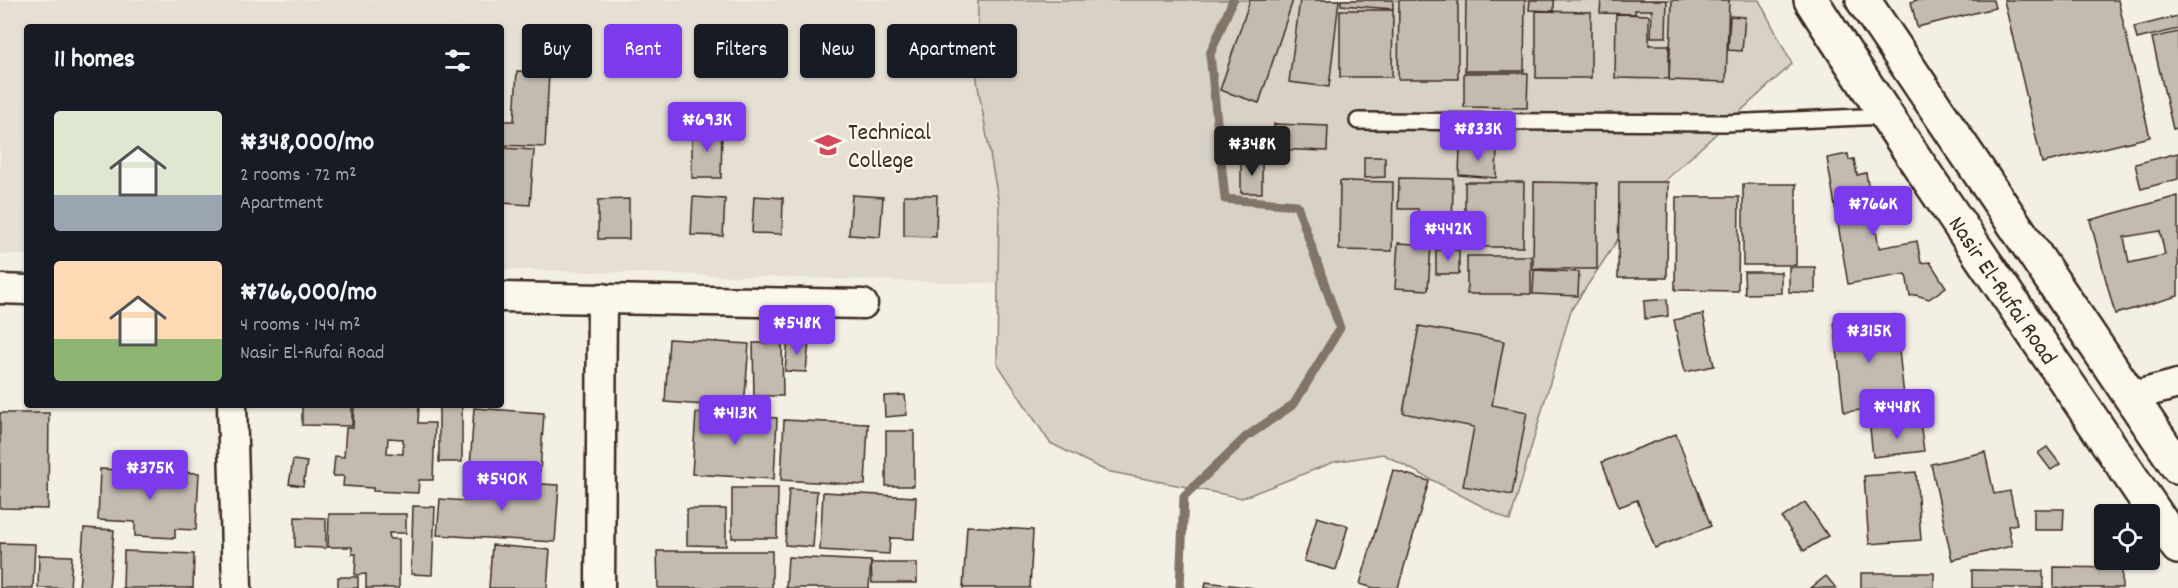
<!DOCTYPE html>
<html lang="en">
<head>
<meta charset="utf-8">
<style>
	body { margin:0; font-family:Dekko,sans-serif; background:#20242c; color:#f1f3f6; height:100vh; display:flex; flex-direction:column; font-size:22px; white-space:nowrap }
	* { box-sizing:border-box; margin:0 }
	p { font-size:20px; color:#9ea1a6 }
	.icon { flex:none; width:33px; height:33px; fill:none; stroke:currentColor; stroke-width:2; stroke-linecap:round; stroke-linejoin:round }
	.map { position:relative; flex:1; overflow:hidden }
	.panel { position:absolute; left:24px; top:24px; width:480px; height:384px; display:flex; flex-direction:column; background:#171b24; border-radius:6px; box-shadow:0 2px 4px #0004 }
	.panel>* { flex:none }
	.hud { position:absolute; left:522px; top:24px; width:570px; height:54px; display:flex; gap:12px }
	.fabs { position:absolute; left:2094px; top:504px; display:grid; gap:12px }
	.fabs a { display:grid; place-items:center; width:66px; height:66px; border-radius:6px; background:#171b24; box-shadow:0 2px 4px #0004; font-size:30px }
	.price { position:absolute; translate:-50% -51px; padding:0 14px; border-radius:6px; background:#7c3aed; color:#fff; font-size:20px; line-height:39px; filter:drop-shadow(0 2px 3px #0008) }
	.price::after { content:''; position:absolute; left:50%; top:36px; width:18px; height:14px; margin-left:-9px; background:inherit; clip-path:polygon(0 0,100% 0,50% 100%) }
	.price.on { background:#222; color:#fff }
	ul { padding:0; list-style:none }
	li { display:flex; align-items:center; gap:18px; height:150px; padding:0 30px }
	li span { display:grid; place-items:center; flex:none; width:168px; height:120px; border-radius:6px; color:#555 }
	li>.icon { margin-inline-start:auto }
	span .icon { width:72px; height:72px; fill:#fffc; stroke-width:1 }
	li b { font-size:26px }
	h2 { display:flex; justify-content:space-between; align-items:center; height:72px; padding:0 30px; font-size:26px }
	.pill { padding:0 21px; border-radius:6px; background:#171b24; box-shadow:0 2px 4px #0004; font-size:21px; line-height:54px }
	.pill.on { background:#7c3aed; color:#fff }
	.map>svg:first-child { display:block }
</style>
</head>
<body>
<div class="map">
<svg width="2178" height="588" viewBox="0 0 2178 588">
	<rect width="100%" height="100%" fill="#f3efe4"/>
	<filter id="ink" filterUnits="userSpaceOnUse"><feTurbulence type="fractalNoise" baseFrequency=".0167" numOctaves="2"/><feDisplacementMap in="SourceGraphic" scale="12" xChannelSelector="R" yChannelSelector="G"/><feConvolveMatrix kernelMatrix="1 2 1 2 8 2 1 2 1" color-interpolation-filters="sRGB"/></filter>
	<g filter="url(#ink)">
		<polygon fill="#e5dfd4" points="0,0 1143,0 1205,290 501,269 501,27 27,27 27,255 0,254"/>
		<polygon fill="#d8d1c6" stroke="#8a7e72" stroke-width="1.5" points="978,0 1759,0 1792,64 1644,200 1571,310 1510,521 1383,454 1334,462 1242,498 1106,471 1050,443 997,363 999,204 977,81"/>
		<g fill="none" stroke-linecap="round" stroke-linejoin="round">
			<polyline stroke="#817468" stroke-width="9" points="1180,588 1184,496 1246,437 1294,404 1340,328 1297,205 1225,199 1210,54 1233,0"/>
		</g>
		<g fill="#c3bbb0" stroke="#3b2a1e" stroke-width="1.5" fill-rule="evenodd">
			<polygon points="1250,0 1293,0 1259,103 1220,90"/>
			<polygon points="1300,0 1339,0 1329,87 1289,82"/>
			<polygon points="1341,0 1393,0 1393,9 1341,5"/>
			<polygon points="1399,0 1458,0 1458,79 1398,79"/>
			<polygon points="1466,0 1525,0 1524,71 1465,71"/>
			<polygon points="1530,0 1554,0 1554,11 1529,10"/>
			<polygon points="1601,0 1667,0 1666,37 1651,37 1652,10 1635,10 1635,14 1600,13"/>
			<polygon points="1672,0 1729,0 1726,82 1669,80"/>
			<polygon points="1917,0 1993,0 1995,8 1917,27 1911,2"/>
			<polygon points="2004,0 2118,0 2150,137 2042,163"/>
			<polygon points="1340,10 1393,10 1392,77 1340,77"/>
			<polygon points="1536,11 1591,12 1591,78 1536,78"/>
			<polygon points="1616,14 1649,15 1649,45 1669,45 1669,79 1615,78"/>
			<polygon points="1730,16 1745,17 1742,51 1728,50"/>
			<polygon points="2178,16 2178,29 2137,39 2134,27"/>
			<polygon points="2178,32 2178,128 2173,129 2152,38"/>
			<polygon points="517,71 549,73 545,147 501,145 501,121 514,121"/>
			<polygon points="1464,73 1528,73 1527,108 1464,107"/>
			<polygon points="1274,124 1328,126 1327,151 1273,149"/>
			<polygon points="692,129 722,129 721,178 692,178"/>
			<polygon points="1460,147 1497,149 1496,178 1459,175"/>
			<polygon points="502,148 534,150 530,205 501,203"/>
			<polygon points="2178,153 2178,179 2141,189 2135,164"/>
			<polygon points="1848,154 1849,160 1854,159 1857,175 1866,173 1879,248 1917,241 1921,263 1930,262 1946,287 1929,299 1916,295 1910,296 1906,274 1848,284 1827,158"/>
			<polygon points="1364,157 1385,157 1385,177 1364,178"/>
			<polygon points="1262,160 1262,193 1241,193 1241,161"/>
			<polygon points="1399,178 1453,179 1452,243 1418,243 1418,209 1398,209"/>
			<polygon points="1340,181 1393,182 1392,251 1339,250"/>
			<polygon points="1465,182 1524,182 1523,247 1465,247"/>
			<polygon points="1534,182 1597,183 1597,269 1533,269"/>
			<polygon points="1619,182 1668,182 1667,278 1618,278"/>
			<rect x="1743" y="184" width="53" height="81"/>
			<polygon points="852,195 883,197 880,237 849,235"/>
			<polygon points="904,195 937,195 936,237 904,236"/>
			<polygon points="754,196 783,198 782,234 752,233"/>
			<path d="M2178,196V296L2115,314L2090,220ZM2160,231L2165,255L2129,263L2124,237Z"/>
			<polygon points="693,197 725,199 723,236 691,235"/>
			<polygon points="1676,197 1739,197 1738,291 1675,290"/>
			<polygon points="629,199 629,239 598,239 598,200"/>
			<polygon points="1398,243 1431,245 1428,290 1395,288"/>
			<rect x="1436" y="250" width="23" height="24"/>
			<rect x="1467" y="256" width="64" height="38"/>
			<polygon points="1789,267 1815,267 1815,293 1789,292"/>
			<polygon points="1534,270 1579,272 1578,296 1533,294"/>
			<polygon points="1744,272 1781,272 1781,293 1745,294"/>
			<polygon points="1667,299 1668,316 1645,319 1644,301"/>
			<polygon points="1703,314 1714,366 1685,372 1674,320"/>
			<polygon points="1895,315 1905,405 1844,412 1834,322"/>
			<polygon points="1419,326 1504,341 1492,405 1527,412 1512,495 1463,486 1474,427 1403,413"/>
			<polygon points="669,339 749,344 744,408 665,402"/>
			<polygon points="788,339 809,341 806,372 785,371"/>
			<polygon points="753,343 782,343 783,396 754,396"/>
			<polygon points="905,395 907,415 885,417 884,396"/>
			<polygon points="302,405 352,405 352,426 302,425"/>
			<path d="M354,405H419L418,423H435L433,480H419L418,493L373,491V488L343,486L344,476H333L335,456L344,457L346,428H353ZM388,438L403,439V454L387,453Z"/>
			<rect x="439" y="405" width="23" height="57"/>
			<polygon points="474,408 544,413 540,472 470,468"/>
			<polygon points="0,413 49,413 48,509 0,508"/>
			<polygon points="696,413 777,418 774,479 692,474"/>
			<polygon points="784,420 868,424 865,485 781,480"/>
			<polygon points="1920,422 1924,451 1873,457 1870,428"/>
			<rect x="886" y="431" width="28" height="55"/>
			<polygon points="1676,434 1711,526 1655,548 1637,500 1619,507 1602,462"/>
			<polygon points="2047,447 2060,464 2051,470 2038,453"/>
			<polygon points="1985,452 1994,494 2010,491 2017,524 2008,526 2012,546 1952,560 1931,464"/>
			<polygon points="293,460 307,462 303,486 289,484"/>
			<polygon points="100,469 199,473 196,530 175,529 175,538 135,536 135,522 98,520"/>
			<polygon points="1393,470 1429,481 1398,588 1374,588 1360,584"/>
			<polygon points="1916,472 1921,540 1869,544 1864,476"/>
			<polygon points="468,480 559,485 555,542 437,535 440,499 466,501"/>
			<polygon points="732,488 778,488 777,538 732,538"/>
			<polygon points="789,489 817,491 813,547 785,545"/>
			<polygon points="823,492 916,497 914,539 890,538 889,554 820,550"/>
			<polygon points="1805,502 1828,536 1804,551 1782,518"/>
			<polygon points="413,506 435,507 432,575 411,574"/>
			<polygon points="687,509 726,509 726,546 687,545"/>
			<polygon points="2034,509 2064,509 2063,530 2034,530"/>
			<polygon points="329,514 406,514 406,533 389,533 390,539 399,539 399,588 366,588 366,574 355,575 356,554 352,554 352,547 328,547"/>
			<polygon points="295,517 326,518 326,548 295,547"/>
			<polygon points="1317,517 1348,526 1336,570 1304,561"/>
			<polygon points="967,526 1033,530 1030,588 963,588"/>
			<polygon points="84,528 114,530 109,588 79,588"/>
			<polygon points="0,543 35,544 33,588 0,588"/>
			<polygon points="492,545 550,550 547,588 489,588"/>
			<polygon points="124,551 194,554 193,588 123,588"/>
			<polygon points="657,551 772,551 772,588 658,588"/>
			<polygon points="39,555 72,556 70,588 38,588"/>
			<polygon points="788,557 871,561 869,588 786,588"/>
			<polygon points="871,563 917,563 917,583 872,583"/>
			<polygon points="2054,567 2122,568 2122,588 2054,588"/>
			<polygon points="1972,570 2043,571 2043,588 1972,588"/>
			<rect x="1861" y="573" width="73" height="15"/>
			<polygon points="1826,576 1836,588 1811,588"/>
			<rect x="338" y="577" width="20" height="11"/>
			<polygon points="1206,582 1254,588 1205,588"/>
		</g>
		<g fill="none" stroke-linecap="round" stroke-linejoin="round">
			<g stroke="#3b2a1e" stroke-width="20">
				<polyline id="service" points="1358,121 1726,123 1885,116"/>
			</g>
			<g stroke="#3b2a1e" stroke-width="33">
				<g id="minor">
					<polyline points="0,289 27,290"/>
					<polyline points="501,297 863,304"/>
					<polyline points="2129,397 2178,384"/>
					<polyline points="232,405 237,588"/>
					<polyline points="600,588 602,298"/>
				</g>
			</g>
			<g stroke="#3b2a1e" stroke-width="38">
				<g id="secondary">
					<path id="s1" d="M1811,0C1929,185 2056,364 2178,547"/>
					<polyline points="1863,0 2178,467"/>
				</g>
			</g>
			<use href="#service" stroke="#fbf7ec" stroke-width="15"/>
			<use href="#minor" stroke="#fbf7ec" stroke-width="28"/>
			<use href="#secondary" stroke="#fbf7ec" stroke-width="33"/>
		</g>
	</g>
	<defs>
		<g id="university-bare" transform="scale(2.07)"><path d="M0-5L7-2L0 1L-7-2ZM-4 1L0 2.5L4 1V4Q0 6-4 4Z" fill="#d1495b" stroke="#fbf7ec" stroke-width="2.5" paint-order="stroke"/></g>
	</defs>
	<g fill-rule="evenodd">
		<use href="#university-bare" x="828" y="145"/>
	</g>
	<g text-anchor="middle" stroke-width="4.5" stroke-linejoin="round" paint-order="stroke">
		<g font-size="24" fill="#3b2a1e" stroke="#fbf7ec" text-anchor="start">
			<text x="848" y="139">Technical<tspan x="848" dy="28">College</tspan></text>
		</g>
		<g font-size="24" fill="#3b2a1e" stroke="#fbf7ec">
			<text dy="8" stroke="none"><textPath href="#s1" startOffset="348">Nasir El-Rufai Road</textPath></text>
		</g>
	</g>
</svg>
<div class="fabs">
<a><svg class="icon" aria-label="locate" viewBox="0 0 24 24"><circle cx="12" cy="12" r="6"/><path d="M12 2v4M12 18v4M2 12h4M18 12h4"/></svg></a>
</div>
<b class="price" style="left:707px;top:153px">₦693K</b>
<b class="price" style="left:1478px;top:162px">₦833K</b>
<b class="price on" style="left:1252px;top:177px">₦348K</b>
<b class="price" style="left:1873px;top:237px">₦766K</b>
<b class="price" style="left:1448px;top:262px">₦442K</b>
<b class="price" style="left:797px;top:356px">₦548K</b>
<b class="price" style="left:1869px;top:364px">₦315K</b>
<b class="price" style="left:1897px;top:440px">₦448K</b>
<b class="price" style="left:735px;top:446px">₦413K</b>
<b class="price" style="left:150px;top:501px">₦375K</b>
<b class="price" style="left:502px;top:512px">₦540K</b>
<div class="hud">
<a class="pill">Buy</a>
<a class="pill on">Rent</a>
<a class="pill">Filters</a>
<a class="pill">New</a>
<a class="pill">Apartment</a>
</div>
<section class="panel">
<h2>11 homes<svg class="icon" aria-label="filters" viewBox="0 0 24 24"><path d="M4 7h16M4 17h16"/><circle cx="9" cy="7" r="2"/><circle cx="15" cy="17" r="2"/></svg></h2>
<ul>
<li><span style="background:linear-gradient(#dfe7d0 70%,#9aa5b1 0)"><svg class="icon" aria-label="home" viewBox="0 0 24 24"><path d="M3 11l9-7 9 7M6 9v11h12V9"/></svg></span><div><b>₦348,000/mo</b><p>2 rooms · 72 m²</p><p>Apartment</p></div></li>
<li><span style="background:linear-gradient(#ffd9b3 65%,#8fb573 0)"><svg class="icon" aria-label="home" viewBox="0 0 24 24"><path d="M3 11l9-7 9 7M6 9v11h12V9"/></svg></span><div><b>₦766,000/mo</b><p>4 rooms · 144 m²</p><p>Nasir El-Rufai Road</p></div></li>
</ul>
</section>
</div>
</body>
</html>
